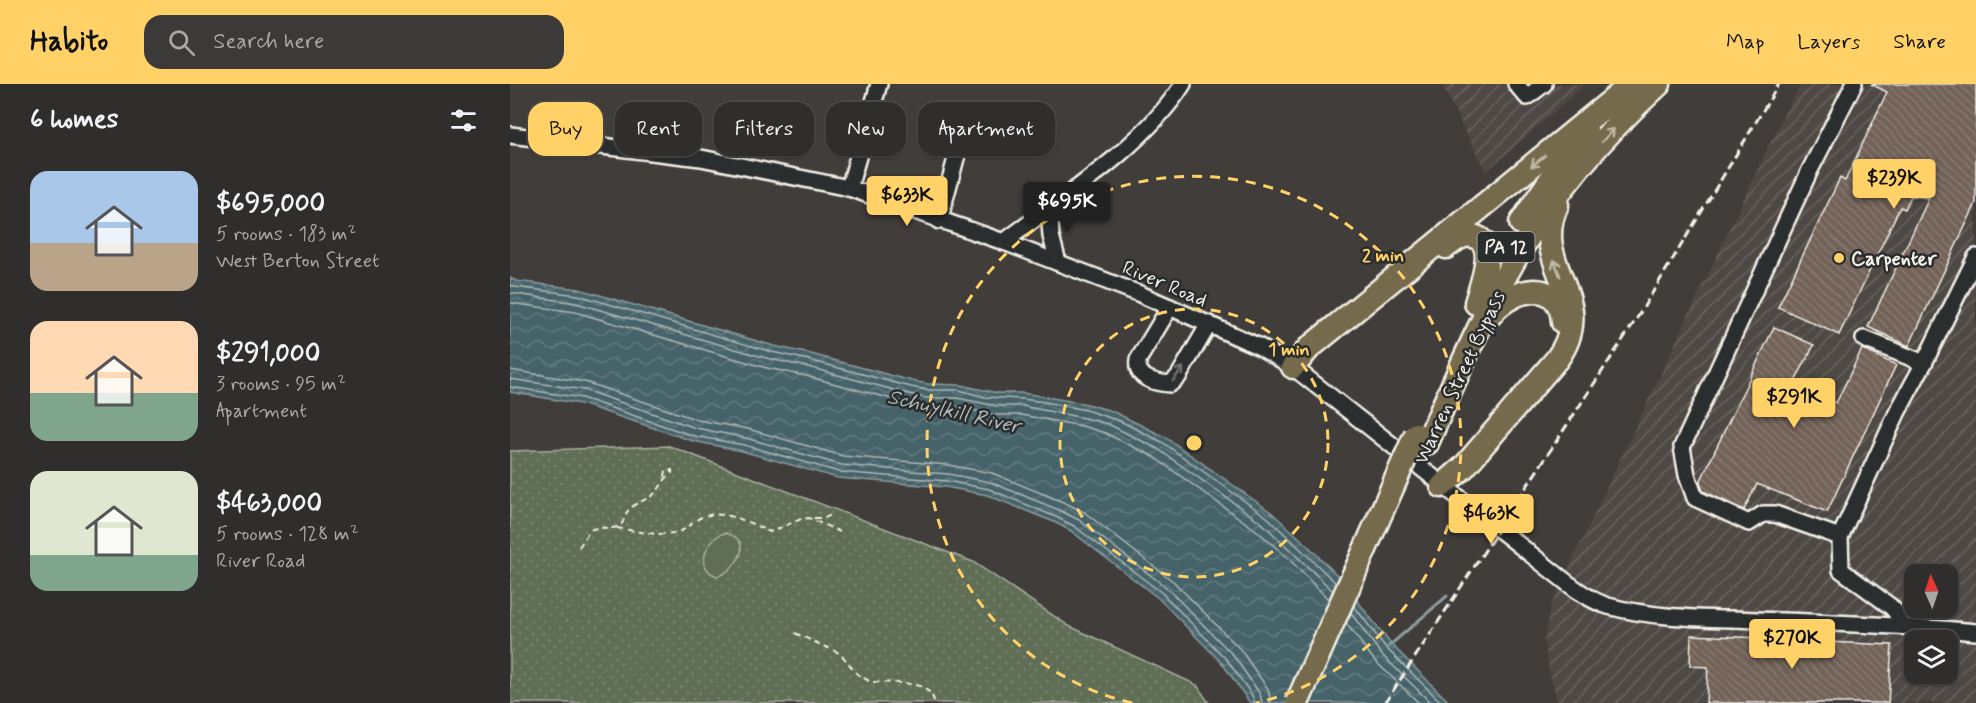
<!DOCTYPE html>
<html lang="en">
<head>
<meta charset="utf-8">
<style>
	body { margin:0; font-family:Mynerve,sans-serif; background:#3c3a38; color:#f1f3f6; height:100vh; display:flex; flex-direction:column; font-size:22px; white-space:nowrap }
	* { box-sizing:border-box; margin:0 }
	p { font-size:20px; color:#a8a8a9 }
	.icon { flex:none; width:33px; height:33px; fill:none; stroke:currentColor; stroke-width:2; stroke-linecap:round; stroke-linejoin:round }
	.map { position:relative; flex:1; overflow:hidden }
	.drawer { display:flex; flex-direction:column; background:#302e2c; width:510px }
	.drawer>* { flex:none }
	.banner { position:absolute; left:18px; top:18px; width:570px; height:54px; display:flex; gap:12px }
	.needle { width:39px; rotate:357deg }
	.buttons { position:absolute; left:1394px; top:480px; display:grid; gap:12px }
	.buttons a { display:grid; place-items:center; width:54px; height:54px; border-radius:12px; background:#302e2c; box-shadow:0 2px 4px #0004,0 0 0 2px #4b4a48; font-size:30px }
	.price { position:absolute; translate:-50% -51px; padding:0 14px; border-radius:6px; background:#ffd166; color:#111; font-size:20px; line-height:39px; filter:drop-shadow(0 2px 3px #0008) }
	.price::after { content:''; position:absolute; left:50%; top:36px; width:18px; height:14px; margin-left:-9px; background:inherit; clip-path:polygon(0 0,100% 0,50% 100%) }
	.price.selected { background:#222; color:#fff }
	ul { padding:0; list-style:none }
	li { display:flex; align-items:center; gap:18px; height:150px; padding:0 30px }
	li span { display:grid; place-items:center; flex:none; width:168px; height:120px; border-radius:18px; color:#555 }
	li>.icon { margin-inline-start:auto }
	span .icon { width:72px; height:72px; fill:#fffc; stroke-width:1 }
	li b { font-size:26px }
	h2 { display:flex; justify-content:space-between; align-items:center; height:72px; padding:0 30px; font-size:26px }
	.tag { padding:0 21px; border-radius:18px; background:#302e2c; box-shadow:0 2px 4px #0004,0 0 0 2px #4b4a48; font-size:21px; line-height:54px }
	.tag.selected { background:#ffd166; color:#111 }
	header { display:flex; align-items:center; gap:36px; box-sizing:border-box; height:84px; padding:0 30px; background:#ffd166; color:#111 }
	header strong { font-size:28px }
	nav { display:flex; gap:33px; margin-inline-start:auto; font-size:21px }
	.search { width:420px; height:54px; background:#3c3a38; display:flex; align-items:center; gap:15px; box-sizing:border-box; padding:0 21px; border-radius:18px; color:#a8a8a9; font-size:22px }
	main { display:flex; flex:1; min-height:0 }
	.map>svg:first-child { display:block }
</style>
</head>
<body>
<header>
<strong>Habito</strong>
<div class="search"><svg class="icon" aria-label="search" viewBox="0 0 24 24"><circle cx="10" cy="10" r="6"/><path d="M15 15l6 6"/></svg>Search here</div>
<nav><a>Map</a><a>Layers</a><a>Share</a></nav>
</header>
<main>
<section class="drawer">
<h2>6 homes<svg class="icon" aria-label="filters" viewBox="0 0 24 24"><path d="M4 7h16M4 17h16"/><circle cx="9" cy="7" r="2"/><circle cx="15" cy="17" r="2"/></svg></h2>
<ul>
<li><span style="background:linear-gradient(#a9c7e8 60%,#b9a48a 0)"><svg class="icon" aria-label="home" viewBox="0 0 24 24"><path d="M3 11l9-7 9 7M6 9v11h12V9"/></svg></span><div><b>$695,000</b><p>5 rooms · 183 m²</p><p>West Berton Street</p></div></li>
<li><span style="background:linear-gradient(#ffd9b3 60%,#7fa58c 0)"><svg class="icon" aria-label="home" viewBox="0 0 24 24"><path d="M3 11l9-7 9 7M6 9v11h12V9"/></svg></span><div><b>$291,000</b><p>3 rooms · 95 m²</p><p>Apartment</p></div></li>
<li><span style="background:linear-gradient(#dfe7d0 70%,#7fa58c 0)"><svg class="icon" aria-label="home" viewBox="0 0 24 24"><path d="M3 11l9-7 9 7M6 9v11h12V9"/></svg></span><div><b>$463,000</b><p>5 rooms · 128 m²</p><p>River Road</p></div></li>
</ul>
</section>
<div class="map">
<svg width="1466" height="619" viewBox="0 0 1466 619">
	<defs>
		<pattern id="industrial-furrows" width="10" height="10" patternUnits="userSpaceOnUse" patternTransform="scale(1.5)"><rect width="10" height="10" fill="#4f4844"/><path d="M-1 1l2-2M0 10L10 0M9 11l2-2" fill="none" stroke="#69635f"/></pattern>
		<pattern id="grass-dots" width="8" height="8" patternUnits="userSpaceOnUse" patternTransform="scale(1.5)"><rect width="8" height="8" fill="#606e57"/><path d="M2 2h.1M6 6h.1" fill="none" stroke="#77836f" stroke-width="1.8" stroke-linecap="round"/></pattern>
		<pattern id="water-waves" width="16" height="10" patternUnits="userSpaceOnUse" patternTransform="scale(1.5)"><rect width="16" height="10" fill="#47636b"/><path d="M0 5q4-4 8 0t8 0" fill="none" stroke="#627a80"/></pattern>
		<pattern id="building-back-hatch" width="6" height="6" patternUnits="userSpaceOnUse" patternTransform="scale(1.5)"><rect width="6" height="6" fill="#726259"/><path d="M-1 5l2 2M0 0l6 6M5-1l2 2" fill="none" stroke="#877971"/></pattern>
	</defs>
	<rect width="100%" height="100%" fill="#403d3b"/>
	<filter id="ink" filterUnits="userSpaceOnUse"><feTurbulence type="fractalNoise" baseFrequency=".0167" numOctaves="2"/><feDisplacementMap in="SourceGraphic" scale="12" xChannelSelector="R" yChannelSelector="G"/><feConvolveMatrix kernelMatrix="1 2 1 2 8 2 1 2 1" color-interpolation-filters="sRGB"/></filter>
	<g filter="url(#ink)">
		<g fill="url(#industrial-furrows)" fill-rule="evenodd">
			<polygon points="931,0 1075,0 976,88"/>
			<path d="M1291,0H1466V619H1048L1039,588L1034,557L1040,523L1275,28ZM1404,490H1437V524H1404ZM1404,556H1437V590H1404Z"/>
		</g>
		<polygon fill="url(#grass-dots)" stroke="#aab0a0" stroke-width="1.5" points="159,362 463,478 559,542 687,601 699,619 0,619 0,367"/>
		<path fill="#606e57" stroke="#aab0a0" stroke-width="1.5" d="M215,449C247,456 225,488 207,492C184,485 196,453 215,449Z"/>
		<polygon fill="url(#water-waves)" stroke="#8c9c9d" stroke-width="1.5" points="0,194 6,197 69,205 264,262 301,270 402,297 418,300 450,301 488,309 513,309 577,320 602,327 655,353 761,428 793,457 828,492 881,560 940,619 740,619 712,579 648,514 561,447 544,438 477,411 436,403 328,394 232,367 183,357 71,320 0,308"/>
		<g fill="none" stroke-linecap="round" stroke-linejoin="round">
			<g stroke="#afb8b6" stroke-width="1.5">
				<polyline points="0,201 5,203 68,211 262,268 299,276 401,303 417,306 449,306 475,313 512,315 535,318 576,326 612,338 652,358 757,433 826,499"/>
				<polyline points="0,209 66,219 260,275 298,283 399,310 416,314 447,314 487,322 512,322 574,334 598,340 648,365 752,439 823,507"/>
				<polyline points="0,219 65,228 257,284 296,292 397,319 415,323 446,323 486,331 511,331 572,342 595,349 644,373 746,446 777,473 819,516"/>
				<polyline points="0,286 75,298 188,336 238,345 333,372 438,381 482,389 553,418 574,428 664,498 730,565 758,605 761,619"/>
				<polyline points="0,295 74,306 186,344 236,354 331,381 438,390 480,398 549,426 569,436 657,504 723,571 750,610 752,619"/>
				<polyline points="0,303 72,314 184,352 234,361 329,388 437,397 479,405 546,433 564,442 652,509 717,576 742,611 745,619"/>
				<polyline points="844,522 876,564 932,619"/>
				<polyline points="841,529 871,570 921,619"/>
				<polyline points="836,539 864,576 909,619"/>
			</g>
			<polyline stroke="#8c9c9d" stroke-width="3" points="879,562 937,512"/>
		</g>
		<g fill="url(#building-back-hatch)" stroke="#f4f1e8" stroke-width="1.5">
			<polygon points="1361,0 1466,0 1466,119 1399,262 1358,243 1419,114 1401,112 1395,125 1390,123 1329,251 1268,223 1330,94 1335,97 1377,8"/>
			<polygon points="1264,243 1304,261 1284,299 1326,319 1352,265 1386,281 1317,428 1247,400 1234,426 1193,407 1190,398"/>
			<polygon points="1279,547 1317,549 1318,558 1382,561 1378,619 1196,619 1198,583 1180,582 1181,551 1278,555"/>
		</g>
		<g fill="none" stroke-linecap="round" stroke-linejoin="round">
			<g stroke="#f4f1e8" stroke-width="20">
				<g id="minor">
					<polyline points="1006,0 1017,13 1034,0"/>
					<path d="M0,51L191,74L339,104L494,158L630,210L750,263L783,283L1051,494C1065,505 1081,517 1098,522C1146,535 1198,534 1247,536C1321,539 1393,541 1466,548"/>
					<polyline points="339,104 369,0"/>
					<polyline points="539,124 541,152 548,178"/>
					<polyline points="429,137 451,56"/>
					<path d="M494,158C552,114 634,62 673,0"/>
					<path d="M660,223L628,276C625,295 646,299 660,300L668,293L699,240"/>
					<polyline points="1354,255 1414,279 1466,173"/>
					<polyline points="1330,453 1265,430 1253,430 1239,439 1185,414 1177,391 1172,363 1300,86 1344,0"/>
					<polyline points="1392,541 1385,527 1380,522 1331,486 1330,453 1387,329 1414,279"/>
				</g>
			</g>
			<g stroke="#f4f1e8" stroke-width="27">
				<g id="highway">
					<polyline points="1011,139 1047,86 1077,49"/>
					<path d="M936,163C945,156 955,148 966,153C988,162 970,203 966,219"/>
					<path d="M981,230C1002,204 1050,192 1053,238"/>
					<polyline points="783,283 799,264 1122,0"/>
					<path d="M917,359C945,296 972,232 1006,173C1044,109 1094,50 1149,0"/>
					<path d="M932,402L954,383L1047,275C1091,214 1018,182 1047,121"/>
				</g>
			</g>
			<g stroke="#f4f1e8" stroke-width="2" stroke-dasharray="6 4.5" stroke-linecap="butt">
				<polyline points="304,434 314,434 324,430"/>
				<path d="M107,444C126,447 149,453 168,448C178,445 182,437 192,433C214,425 240,439 260,448L291,435L299,434L330,448"/>
				<path d="M69,463L80,446C91,441 99,446 107,443C114,441 114,433 117,428C124,418 136,417 144,410C152,403 152,396 162,389V386H156L155,393"/>
				<polyline points="285,549 331,570 347,590 361,598 394,599 410,602 421,609 425,619"/>
			</g>
			<use href="#minor" stroke="#2a2d2e" stroke-width="15"/>
			<use href="#highway" stroke="#756b4b" stroke-width="22"/>
			<polyline stroke="#f4f1e8" stroke-width="3" stroke-dasharray="9 4.5" stroke-linecap="butt" points="875,619 1127,234 1269,0"/>
			<g stroke="#f4f1e8" stroke-width="27" stroke-linecap="butt">
				<polyline id="highway-bridge" points="787,619 906,350"/>
			</g>
			<use href="#highway-bridge" stroke="#756b4b" stroke-width="22"/>
		</g>
		<defs><path id="oneway-shaft" d="M-6 0H5M1.5-3L5.5 0L1.5 3" fill="none" stroke-width="1.6" stroke-linecap="round" stroke-linejoin="round" transform="scale(1.5)"/></defs>
		<g stroke="#c1bba9">
			<use href="#oneway-shaft" transform="translate(1098 51) rotate(-48)"/>
			<use href="#oneway-shaft" transform="translate(1028 77) rotate(141)"/>
			<use href="#oneway-shaft" transform="translate(1047 184) rotate(-111)"/>
		</g>
		<use stroke="#71726f" href="#oneway-shaft" transform="translate(668 290) rotate(-53)"/>
	</g>
	<g fill="none" stroke="#ffd166" stroke-width="3" stroke-dasharray="10 8">
		<circle cx="684" cy="359" r="134"/>
		<path d="M622 619A267 267 0 1 1 746 619"/>
	</g>
	<circle fill="#ffd166" stroke="#2a2d2e" stroke-width="2" cx="1329" cy="174" r="6"/>
	<g text-anchor="middle" stroke-width="5" stroke-linejoin="round" paint-order="stroke">
		<rect fill="#2a2d2e" stroke="#b7b6b0" stroke-width="1.5" x="967.5" y="148" width="57" height="30" rx="4.5"/>
		<g font-size="18" font-weight="bold" fill="#f4f1e8">
			<text x="996" y="169">PA 12</text>
		</g>
		<g font-size="20" font-weight="bold" fill="#f4f1e8" stroke="#2a2d2e" text-anchor="start">
			<text x="1341" y="181">Carpenter</text>
		</g>
		<g font-size="20" fill="#f4f1e8" stroke="#2a2d2e">
			<text transform="translate(655 199) rotate(23)" y="7">River Road</text>
			<text transform="translate(949 293) rotate(-65)" y="7">Warren Street Bypass</text>
		</g>
		<g font-size="21" font-style="italic" fill="#afb8b6" stroke="#2a2d2e">
			<text transform="translate(444 327) rotate(13)" y="7">Schuylkill River</text>
		</g>
	</g>
	<circle cx="684" cy="359" r="9" fill="#ffd166" stroke="#2a2d2e" stroke-width="3"/>
	<g font-size="18" text-anchor="middle" font-weight="bold" fill="#ffd166" stroke="#2a2d2e" stroke-width="5" stroke-linejoin="round" paint-order="stroke">
		<text x="873" y="177">2 min</text>
		<text x="779" y="271">1 min</text>
	</g>
</svg>
<div class="buttons">
<a><svg class="needle" viewBox="-14 -14 28 28"><path d="M0-13l5 13h-10z" fill="#e53935"/><path d="M0 13l5-13h-10z" fill="#a8a8a9"/></svg></a>
<a><svg class="icon" aria-label="layers" viewBox="0 0 24 24"><path d="M12 4l9 5-9 5-9-5zM3 14l9 5 9-5"/></svg></a>
</div>
<b class="price" style="left:1384px;top:126px">$239K</b>
<b class="price" style="left:397px;top:143px">$633K</b>
<b class="price selected" style="left:557px;top:149px">$695K</b>
<b class="price" style="left:1284px;top:345px">$291K</b>
<b class="price" style="left:981px;top:461px">$463K</b>
<b class="price" style="left:1282px;top:586px">$270K</b>
<div class="banner">
<a class="tag selected">Buy</a>
<a class="tag">Rent</a>
<a class="tag">Filters</a>
<a class="tag">New</a>
<a class="tag">Apartment</a>
</div>
</div>
</main>
</body>
</html>
